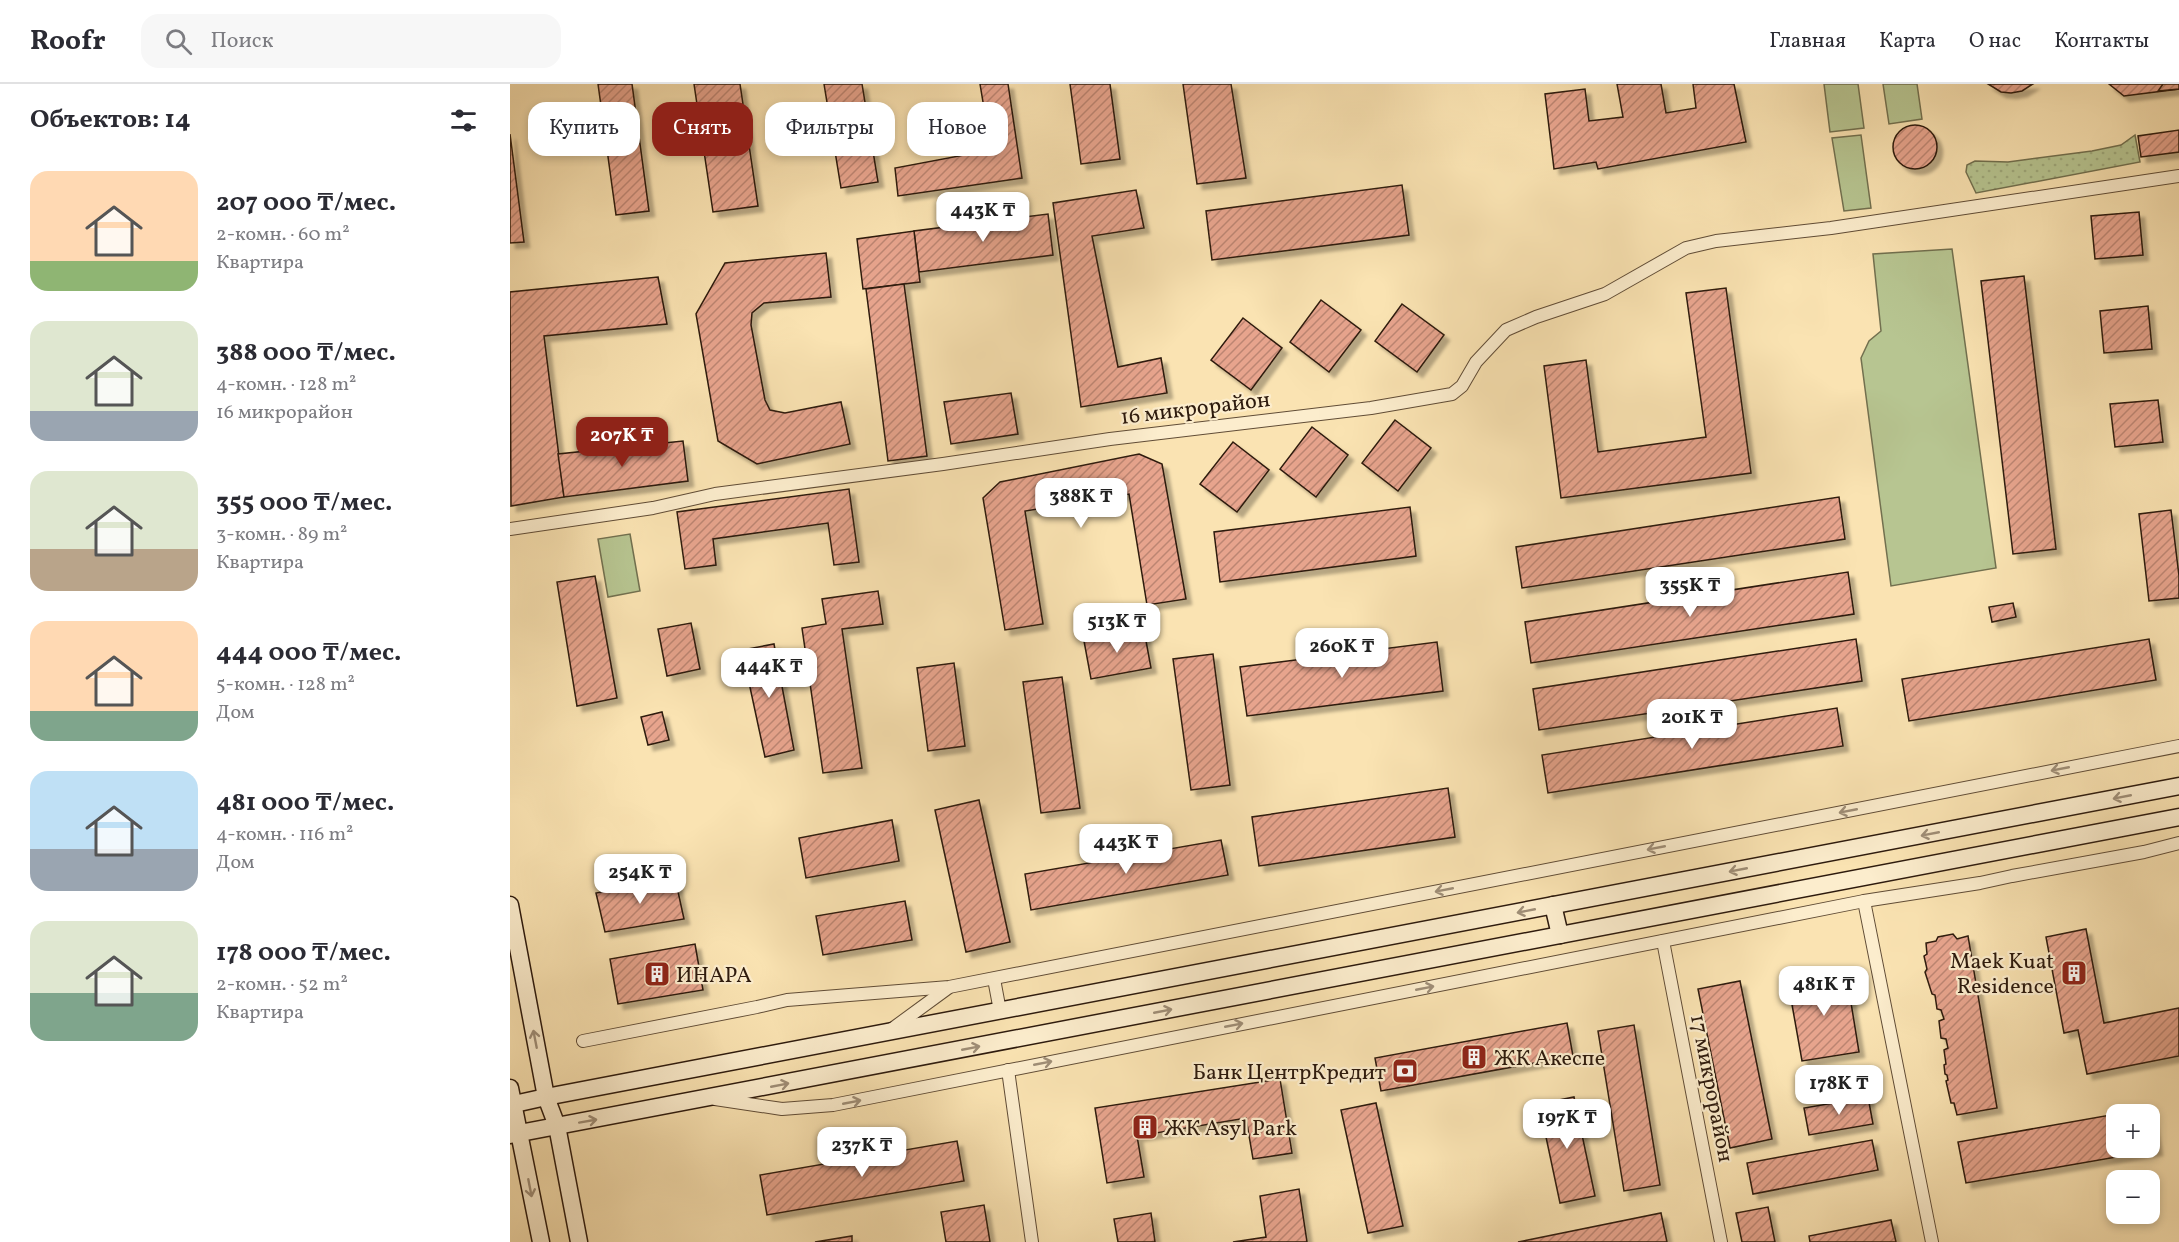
<!DOCTYPE html>
<html lang="ru">
<head>
<meta charset="utf-8">
<style>
	body { margin:0; font-family:Vollkorn,serif; background:#f7f7f7; color:#2b2b33; height:100vh; display:flex; flex-direction:column; font-size:22px; white-space:nowrap }
	* { box-sizing:border-box; margin:0 }
	p { font-size:20px; color:#7c7c81 }
	.icon { flex:none; width:33px; height:33px; fill:none; stroke:currentColor; stroke-width:2; stroke-linecap:round; stroke-linejoin:round }
	.map { position:relative; flex:1; overflow:hidden }
	.side { display:flex; flex-direction:column; background:#fff; width:510px }
	.side>* { flex:none }
	.hud { position:absolute; left:18px; top:18px; width:570px; height:54px; display:flex; gap:12px }
	.fabs { position:absolute; left:1596px; top:1020px; display:grid; gap:12px }
	.fabs a { display:grid; place-items:center; width:54px; height:54px; border-radius:12px; background:#fff; box-shadow:0 3px 9px #0003; font-size:30px }
	.price { position:absolute; translate:-50% -51px; padding:0 14px; border-radius:12px; background:#fff; color:#222; font-size:20px; line-height:39px; filter:drop-shadow(0 2px 3px #0008) }
	.price::after { content:''; position:absolute; left:50%; top:36px; width:18px; height:14px; margin-left:-9px; background:inherit; clip-path:polygon(0 0,100% 0,50% 100%) }
	.price.selected { background:#8f2418; color:#fff }
	ul { padding:0; list-style:none }
	li { display:flex; align-items:center; gap:18px; height:150px; padding:0 30px }
	li span { display:grid; place-items:center; flex:none; width:168px; height:120px; border-radius:18px; color:#555 }
	li>.icon { margin-inline-start:auto }
	span .icon { width:72px; height:72px; fill:#fffc; stroke-width:1 }
	li b { font-size:26px }
	h2 { display:flex; justify-content:space-between; align-items:center; height:72px; padding:0 30px; font-size:26px }
	.pill { padding:0 21px; border-radius:18px; background:#fff; box-shadow:0 3px 9px #0003; font-size:21px; line-height:54px }
	.pill.selected { background:#8f2418; color:#fff }
	header { display:flex; align-items:center; gap:36px; box-sizing:border-box; height:84px; padding:0 30px; background:#fff; border-bottom:2px solid #e1e1e2 }
	header strong { font-size:28px }
	nav { display:flex; gap:33px; margin-inline-start:auto; font-size:21px }
	.search { width:420px; height:54px; background:#f7f7f7; display:flex; align-items:center; gap:15px; box-sizing:border-box; padding:0 21px; border-radius:18px; color:#7c7c81; font-size:22px }
	main { display:flex; flex:1; min-height:0 }
	.map>svg:first-child { display:block }
</style>
</head>
<body>
<header>
<strong>Roofr</strong>
<div class="search"><svg class="icon" aria-label="search" viewBox="0 0 24 24"><circle cx="10" cy="10" r="6"/><path d="M15 15l6 6"/></svg>Поиск</div>
<nav><a>Главная</a><a>Карта</a><a>О нас</a><a>Контакты</a></nav>
</header>
<main>
<section class="side">
<h2>Объектов: 14<svg class="icon" aria-label="filters" viewBox="0 0 24 24"><path d="M4 7h16M4 17h16"/><circle cx="9" cy="7" r="2"/><circle cx="15" cy="17" r="2"/></svg></h2>
<ul>
<li><span style="background:linear-gradient(#ffd9b3 75%,#8fb573 0)"><svg class="icon" aria-label="home" viewBox="0 0 24 24"><path d="M3 11l9-7 9 7M6 9v11h12V9"/></svg></span><div><b>207 000 ₸/мес.</b><p>2-комн. · 60 m²</p><p>Квартира</p></div></li>
<li><span style="background:linear-gradient(#dfe7d0 75%,#9aa5b1 0)"><svg class="icon" aria-label="home" viewBox="0 0 24 24"><path d="M3 11l9-7 9 7M6 9v11h12V9"/></svg></span><div><b>388 000 ₸/мес.</b><p>4-комн. · 128 m²</p><p>16 микрорайон</p></div></li>
<li><span style="background:linear-gradient(#dfe7d0 65%,#b9a48a 0)"><svg class="icon" aria-label="home" viewBox="0 0 24 24"><path d="M3 11l9-7 9 7M6 9v11h12V9"/></svg></span><div><b>355 000 ₸/мес.</b><p>3-комн. · 89 m²</p><p>Квартира</p></div></li>
<li><span style="background:linear-gradient(#ffd9b3 75%,#7fa58c 0)"><svg class="icon" aria-label="home" viewBox="0 0 24 24"><path d="M3 11l9-7 9 7M6 9v11h12V9"/></svg></span><div><b>444 000 ₸/мес.</b><p>5-комн. · 128 m²</p><p>Дом</p></div></li>
<li><span style="background:linear-gradient(#bfe0f5 65%,#9aa5b1 0)"><svg class="icon" aria-label="home" viewBox="0 0 24 24"><path d="M3 11l9-7 9 7M6 9v11h12V9"/></svg></span><div><b>481 000 ₸/мес.</b><p>4-комн. · 116 m²</p><p>Дом</p></div></li>
<li><span style="background:linear-gradient(#dfe7d0 60%,#7fa58c 0)"><svg class="icon" aria-label="home" viewBox="0 0 24 24"><path d="M3 11l9-7 9 7M6 9v11h12V9"/></svg></span><div><b>178 000 ₸/мес.</b><p>2-комн. · 52 m²</p><p>Квартира</p></div></li>
</ul>
</section>
<div class="map">
<svg width="1669" height="1158" viewBox="0 0 1669 1158">
	<defs>
		<pattern id="garden-dots" width="8" height="8" patternUnits="userSpaceOnUse" patternTransform="scale(1.5)"><rect width="8" height="8" fill="#b7c591"/><path d="M2 2h.1M6 6h.1" fill="none" stroke="#9ea97c" stroke-width="1.8" stroke-linecap="round"/></pattern>
		<pattern id="building-hatch" width="6" height="6" patternUnits="userSpaceOnUse" patternTransform="scale(1.5)"><rect width="6" height="6" fill="#e7a48d"/><path d="M-1 1l2-2M0 6l6-6M5 7l2-2" fill="none" stroke="#bc8572"/></pattern>
		<filter id="shadow"><feDropShadow dx="5.5" dy="5.5" stdDeviation="1.5" flood-color="#0004"/></filter>
	</defs>
	<rect width="100%" height="100%" fill="#fae3b2"/>
	<filter id="stains"><feTurbulence type="fractalNoise" baseFrequency=".00333" numOctaves="4"/><feColorMatrix values="0 0 0 0 .2 0 0 0 0 .09 0 0 0 0 .02 0 0 0 .5 -.17"/></filter>
	<radialGradient id="worn" r=".72"><stop offset=".6" stop-color="#630" stop-opacity="0"/><stop offset="1" stop-color="#630" stop-opacity=".3"/></radialGradient>
	<g fill="#b7c591" stroke="#72704f" stroke-width="1.5">
		<polygon points="1314,0 1348,0 1354,44 1320,48"/>
		<polygon points="1373,0 1407,0 1412,35 1379,40"/>
		<polygon points="1351,51 1361,124 1334,127 1322,54"/>
		<polygon points="1442,165 1486,484 1381,502 1351,274 1359,257 1371,247 1363,170"/>
		<polygon points="120,450 130,507 98,513 88,455"/>
	</g>
	<polygon fill="url(#garden-dots)" stroke="#72704f" stroke-width="1.5" points="1625,51 1630,78 1466,109 1456,88 1457,81 1465,77 1498,78 1582,67 1611,61"/>
	<g fill="url(#building-hatch)" stroke="#2d1a0d" stroke-width="1.5" fill-rule="evenodd" filter="url(#shadow)">
		<polygon points="88,0 122,0 139,127 106,131"/>
		<polygon points="184,0 230,0 248,122 203,128"/>
		<polygon points="314,0 352,0 368,98 331,104"/>
		<polygon points="470,0 498,0 512,94 388,112 385,84 481,66"/>
		<polygon points="560,0 600,0 610,75 571,80"/>
		<polygon points="673,0 721,0 736,94 687,100"/>
		<polygon points="1107,0 1151,0 1156,29 1186,24 1183,0 1224,0 1236,58 1088,85 1086,78 1044,85 1035,10 1075,5 1079,37 1113,33"/>
		<polygon points="1478,0 1523,0 1512,7 1501,9 1491,8"/>
		<polygon points="1599,0 1669,0 1669,5 1614,12"/>
		<polygon points="1653,0 1669,0 1669,5 1648,7"/>
		<circle cx="1405" cy="63" r="22"/>
		<polygon points="1669,46 1669,68 1631,73 1628,52"/>
		<polygon points="0,50 14,158 0,159"/>
		<polygon points="892,101 899,151 702,176 696,127"/>
		<polygon points="626,106 634,144 582,152 608,283 651,274 657,309 571,323 543,119"/>
		<polygon points="1629,128 1633,171 1585,175 1581,132"/>
		<polygon points="538,130 543,171 409,188 404,147"/>
		<polygon points="404,147 410,198 353,205 347,155"/>
		<polygon points="316,169 321,213 254,219 242,229 241,241 255,316 260,326 275,329 331,318 340,360 247,380 208,357 186,230 215,179"/>
		<polygon points="1514,192 1546,465 1503,470 1471,197"/>
		<polygon points="148,193 157,240 34,252 54,413 1,422 0,208"/>
		<polygon points="394,200 417,372 378,377 356,205"/>
		<polygon points="1216,204 1241,389 1051,414 1034,282 1076,276 1088,368 1196,353 1176,209"/>
		<polygon points="811,216 851,246 819,288 780,258"/>
		<polygon points="892,220 934,251 907,288 865,257"/>
		<polygon points="1638,222 1642,265 1594,269 1590,227"/>
		<polygon points="733,234 772,264 741,306 701,276"/>
		<polygon points="501,309 508,350 441,360 434,318"/>
		<polygon points="1648,316 1653,358 1605,363 1600,320"/>
		<polygon points="885,336 921,364 888,407 852,379"/>
		<polygon points="802,343 838,371 806,413 770,385"/>
		<polygon points="173,357 178,397 54,413 48,370"/>
		<polygon points="723,358 759,386 727,428 690,400"/>
		<polygon points="629,370 652,380 676,515 637,521 619,410 515,427 533,540 495,546 473,414 490,398"/>
		<polygon points="339,405 349,478 324,481 318,439 203,455 206,481 175,485 167,428"/>
		<polygon points="1329,413 1335,455 1012,504 1006,463"/>
		<polygon points="900,423 906,472 710,498 704,448"/>
		<polygon points="1661,426 1669,492 1669,514 1639,517 1629,430"/>
		<polygon points="1338,488 1344,530 1021,579 1015,538"/>
		<polygon points="85,492 107,614 67,622 47,498"/>
		<polygon points="368,507 373,540 332,545 352,684 313,689 292,544 316,540 312,515"/>
		<polygon points="1503,519 1506,533 1482,538 1479,523"/>
		<polygon points="181,539 190,585 157,592 148,545"/>
		<polygon points="634,546 641,584 581,595 574,557"/>
		<polygon points="1346,555 1352,597 1029,646 1023,605"/>
		<polygon points="1639,555 1646,596 1399,637 1392,595"/>
		<polygon points="927,558 933,607 737,632 730,583"/>
		<polygon points="264,560 284,666 255,673 232,566"/>
		<polygon points="703,570 720,701 681,706 663,575"/>
		<polygon points="444,579 455,662 418,667 407,584"/>
		<polygon points="552,593 570,724 531,729 513,598"/>
		<polygon points="1327,624 1333,662 1038,709 1032,671"/>
		<polygon points="152,628 159,656 138,661 131,633"/>
		<polygon points="938,704 945,753 749,782 742,733"/>
		<polygon points="469,716 500,858 456,868 425,726"/>
		<polygon points="382,736 389,777 296,794 289,754"/>
		<polygon points="711,756 718,791 521,826 515,790"/>
		<polygon points="165,794 174,835 95,848 86,809"/>
		<polygon points="395,817 402,856 313,871 306,832"/>
		<polygon points="1576,845 1594,939 1669,924 1669,972 1577,990 1568,946 1554,949 1536,853"/>
		<polygon points="1443,850 1447,855 1458,852 1487,1024 1447,1031 1444,1019 1441,1019 1436,997 1438,996 1437,991 1435,990 1434,981 1436,980 1434,966 1438,964 1436,955 1431,954 1429,937 1434,935 1431,926 1427,925 1425,911 1422,910 1415,888 1417,885 1414,872 1417,870 1416,859 1426,857 1428,853"/>
		<polygon points="185,860 193,906 108,920 100,875"/>
		<polygon points="1336,888 1349,968 1292,977 1278,898"/>
		<polygon points="1230,897 1262,1055 1220,1064 1188,905"/>
		<polygon points="1057,939 1063,972 871,1007 865,974"/>
		<polygon points="1124,941 1150,1101 1114,1107 1088,947"/>
		<polygon points="770,995 782,1069 743,1075 736,1034 627,1052 634,1093 597,1099 585,1024"/>
		<polygon points="1064,1013 1085,1112 1050,1119 1029,1020"/>
		<polygon points="1358,1013 1363,1040 1299,1051 1294,1024"/>
		<polygon points="866,1019 893,1142 858,1149 831,1026"/>
		<path d="M1640,1024L1647,1066L1456,1099L1448,1058ZM1606,1030H1640V1064H1606Z"/>
		<polygon points="1362,1056 1368,1086 1243,1110 1237,1079"/>
		<polygon points="447,1057 454,1097 257,1131 250,1091"/>
		<polygon points="789,1105 797,1158 723,1158 756,1153 750,1112"/>
		<polygon points="474,1121 480,1158 436,1158 431,1128"/>
		<polygon points="1258,1123 1265,1158 1232,1158 1226,1129"/>
		<polygon points="641,1129 645,1158 608,1158 604,1135"/>
		<polygon points="1151,1129 1157,1158 1008,1158"/>
		<polygon points="1381,1136 1386,1158 1300,1158 1299,1152"/>
		<polygon points="342,1152 342,1158 305,1158"/>
	</g>
	<g fill="none" stroke-linecap="round" stroke-linejoin="round">
		<g stroke="#604c36" stroke-width="14">
			<g id="street">
				<polyline points="0,445 143,424 205,410 433,380 600,355 861,324 942,310 952,302 966,278 996,246 1026,233 1095,210 1176,164 1206,157 1321,144 1669,92"/>
				<polyline points="1354,817 1422,1158"/>
				<polyline points="1153,857 1211,1158"/>
				<polyline points="484,895 490,927"/>
				<polyline points="382,945 438,904"/>
				<polyline points="73,957 247,923 277,916 439,903 1669,662"/>
				<polyline points="498,986 522,1158"/>
				<polyline points="205,1015 272,1025 323,1021 1354,817 1470,799 1502,792 1634,768 1669,759"/>
			</g>
		</g>
		<g stroke="#2d1a0d" stroke-width="19">
			<g id="secondary">
				<polyline points="0,821 36,1013 47,1042 69,1158"/>
				<polyline points="1043,821 1050,851"/>
				<polyline points="0,1004 31,1158"/>
				<polyline points="0,1021 36,1013 1669,702"/>
				<polyline points="0,1051 1669,733"/>
			</g>
		</g>
		<use href="#street" stroke="#fcedcd" stroke-width="12"/>
		<use href="#secondary" stroke="#fcedcd" stroke-width="16"/>
	</g>
	<defs><path id="oneway-shaft" d="M-6 0H5M1.5-3L5.5 0L1.5 3" fill="none" stroke-width="1.6" stroke-linecap="round" stroke-linejoin="round" transform="scale(1.5)"/></defs>
	<g stroke="#9f8e77">
		<use href="#oneway-shaft" transform="translate(1550 685) rotate(169)"/>
		<use href="#oneway-shaft" transform="translate(1612 713) rotate(169)"/>
		<use href="#oneway-shaft" transform="translate(1338 727) rotate(169)"/>
		<use href="#oneway-shaft" transform="translate(1420 750) rotate(169)"/>
		<use href="#oneway-shaft" transform="translate(1146 764) rotate(169)"/>
		<use href="#oneway-shaft" transform="translate(1228 786) rotate(169)"/>
		<use href="#oneway-shaft" transform="translate(934 806) rotate(169)"/>
		<use href="#oneway-shaft" transform="translate(1016 827) rotate(169)"/>
		<use href="#oneway-shaft" transform="translate(915 904) rotate(-11)"/>
		<use href="#oneway-shaft" transform="translate(653 927) rotate(-11)"/>
		<use href="#oneway-shaft" transform="translate(724 941) rotate(-11)"/>
		<use href="#oneway-shaft" transform="translate(25 955) rotate(-101)"/>
		<use href="#oneway-shaft" transform="translate(461 964) rotate(-11)"/>
		<use href="#oneway-shaft" transform="translate(533 979) rotate(-11)"/>
		<use href="#oneway-shaft" transform="translate(270 1001) rotate(-11)"/>
		<use href="#oneway-shaft" transform="translate(342 1018) rotate(-11)"/>
		<use href="#oneway-shaft" transform="translate(78 1037) rotate(-10)"/>
		<use href="#oneway-shaft" transform="translate(20 1104) rotate(79)"/>
	</g>
	<defs>
		<g id="building-square" transform="scale(1.35)"><rect x="-9" y="-9" width="18" height="18" rx="4" fill="#8f2418" stroke="#fcedcd"/><path d="M-4-6H4V6H1V3H-1V6H-4ZM-2.5-4.3h1.7v1.8h-1.7ZM.8-4.3h1.7v1.8H.8ZM-2.5-1h1.7V.8h-1.7ZM.8-1h1.7V.8H.8Z" fill="#fff"/></g>
		<g id="bank-square" transform="scale(1.35)"><rect x="-9" y="-9" width="18" height="18" rx="4" fill="#8f2418" stroke="#fcedcd"/><path d="M-6-4H6V4H-6ZM0-2.3a2.3 2.3 0 1 0 0 4.6a2.3 2.3 0 1 0 0-4.6Z" fill="#fff"/></g>
	</defs>
	<g fill-rule="evenodd">
		<use href="#building-square" x="1564" y="889"/>
		<use href="#building-square" x="147" y="890"/>
		<use href="#building-square" x="964" y="973"/>
		<use href="#bank-square" x="895" y="987"/>
		<use href="#building-square" x="635" y="1043"/>
	</g>
	<g text-anchor="middle" stroke-width="4.5" stroke-linejoin="round" paint-order="stroke">
		<g font-size="22" fill="#2d1a0d" stroke="#fcedcd">
			<text transform="translate(685 323) rotate(-7)" y="8">16 микрорайон</text>
			<text transform="translate(1203 1004) rotate(79)" y="8">17 микрорайон</text>
		</g>
		<g font-size="22" fill="#2d1a0d" stroke="#fcedcd" text-anchor="start">
			<text x="1544" y="884" text-anchor="end">Maek Kuat<tspan x="1544" dy="25">Residence</tspan></text>
			<text x="166" y="898">ИНАРА</text>
			<text x="984" y="981">ЖК Акеспе</text>
			<text x="876" y="995" text-anchor="end">Банк ЦентрКредит</text>
			<text x="654" y="1051">ЖК Asyl Park</text>
		</g>
	</g>
	<rect width="100%" height="100%" filter="url(#stains)"/>
	<rect width="100%" height="100%" fill="url(#worn)"/>
</svg>
<div class="fabs">
<a>+</a>
<a>−</a>
</div>
<b class="price" style="left:473px;top:159px">443K ₸</b>
<b class="price selected" style="left:112px;top:384px">207K ₸</b>
<b class="price" style="left:571px;top:445px">388K ₸</b>
<b class="price" style="left:1180px;top:534px">355K ₸</b>
<b class="price" style="left:607px;top:570px">513K ₸</b>
<b class="price" style="left:832px;top:595px">260K ₸</b>
<b class="price" style="left:259px;top:615px">444K ₸</b>
<b class="price" style="left:1182px;top:666px">201K ₸</b>
<b class="price" style="left:616px;top:791px">443K ₸</b>
<b class="price" style="left:130px;top:821px">254K ₸</b>
<b class="price" style="left:1314px;top:933px">481K ₸</b>
<b class="price" style="left:1329px;top:1032px">178K ₸</b>
<b class="price" style="left:1057px;top:1066px">197K ₸</b>
<b class="price" style="left:352px;top:1094px">237K ₸</b>
<div class="hud">
<a class="pill">Купить</a>
<a class="pill selected">Снять</a>
<a class="pill">Фильтры</a>
<a class="pill">Новое</a>
</div>
</div>
</main>
</body>
</html>
